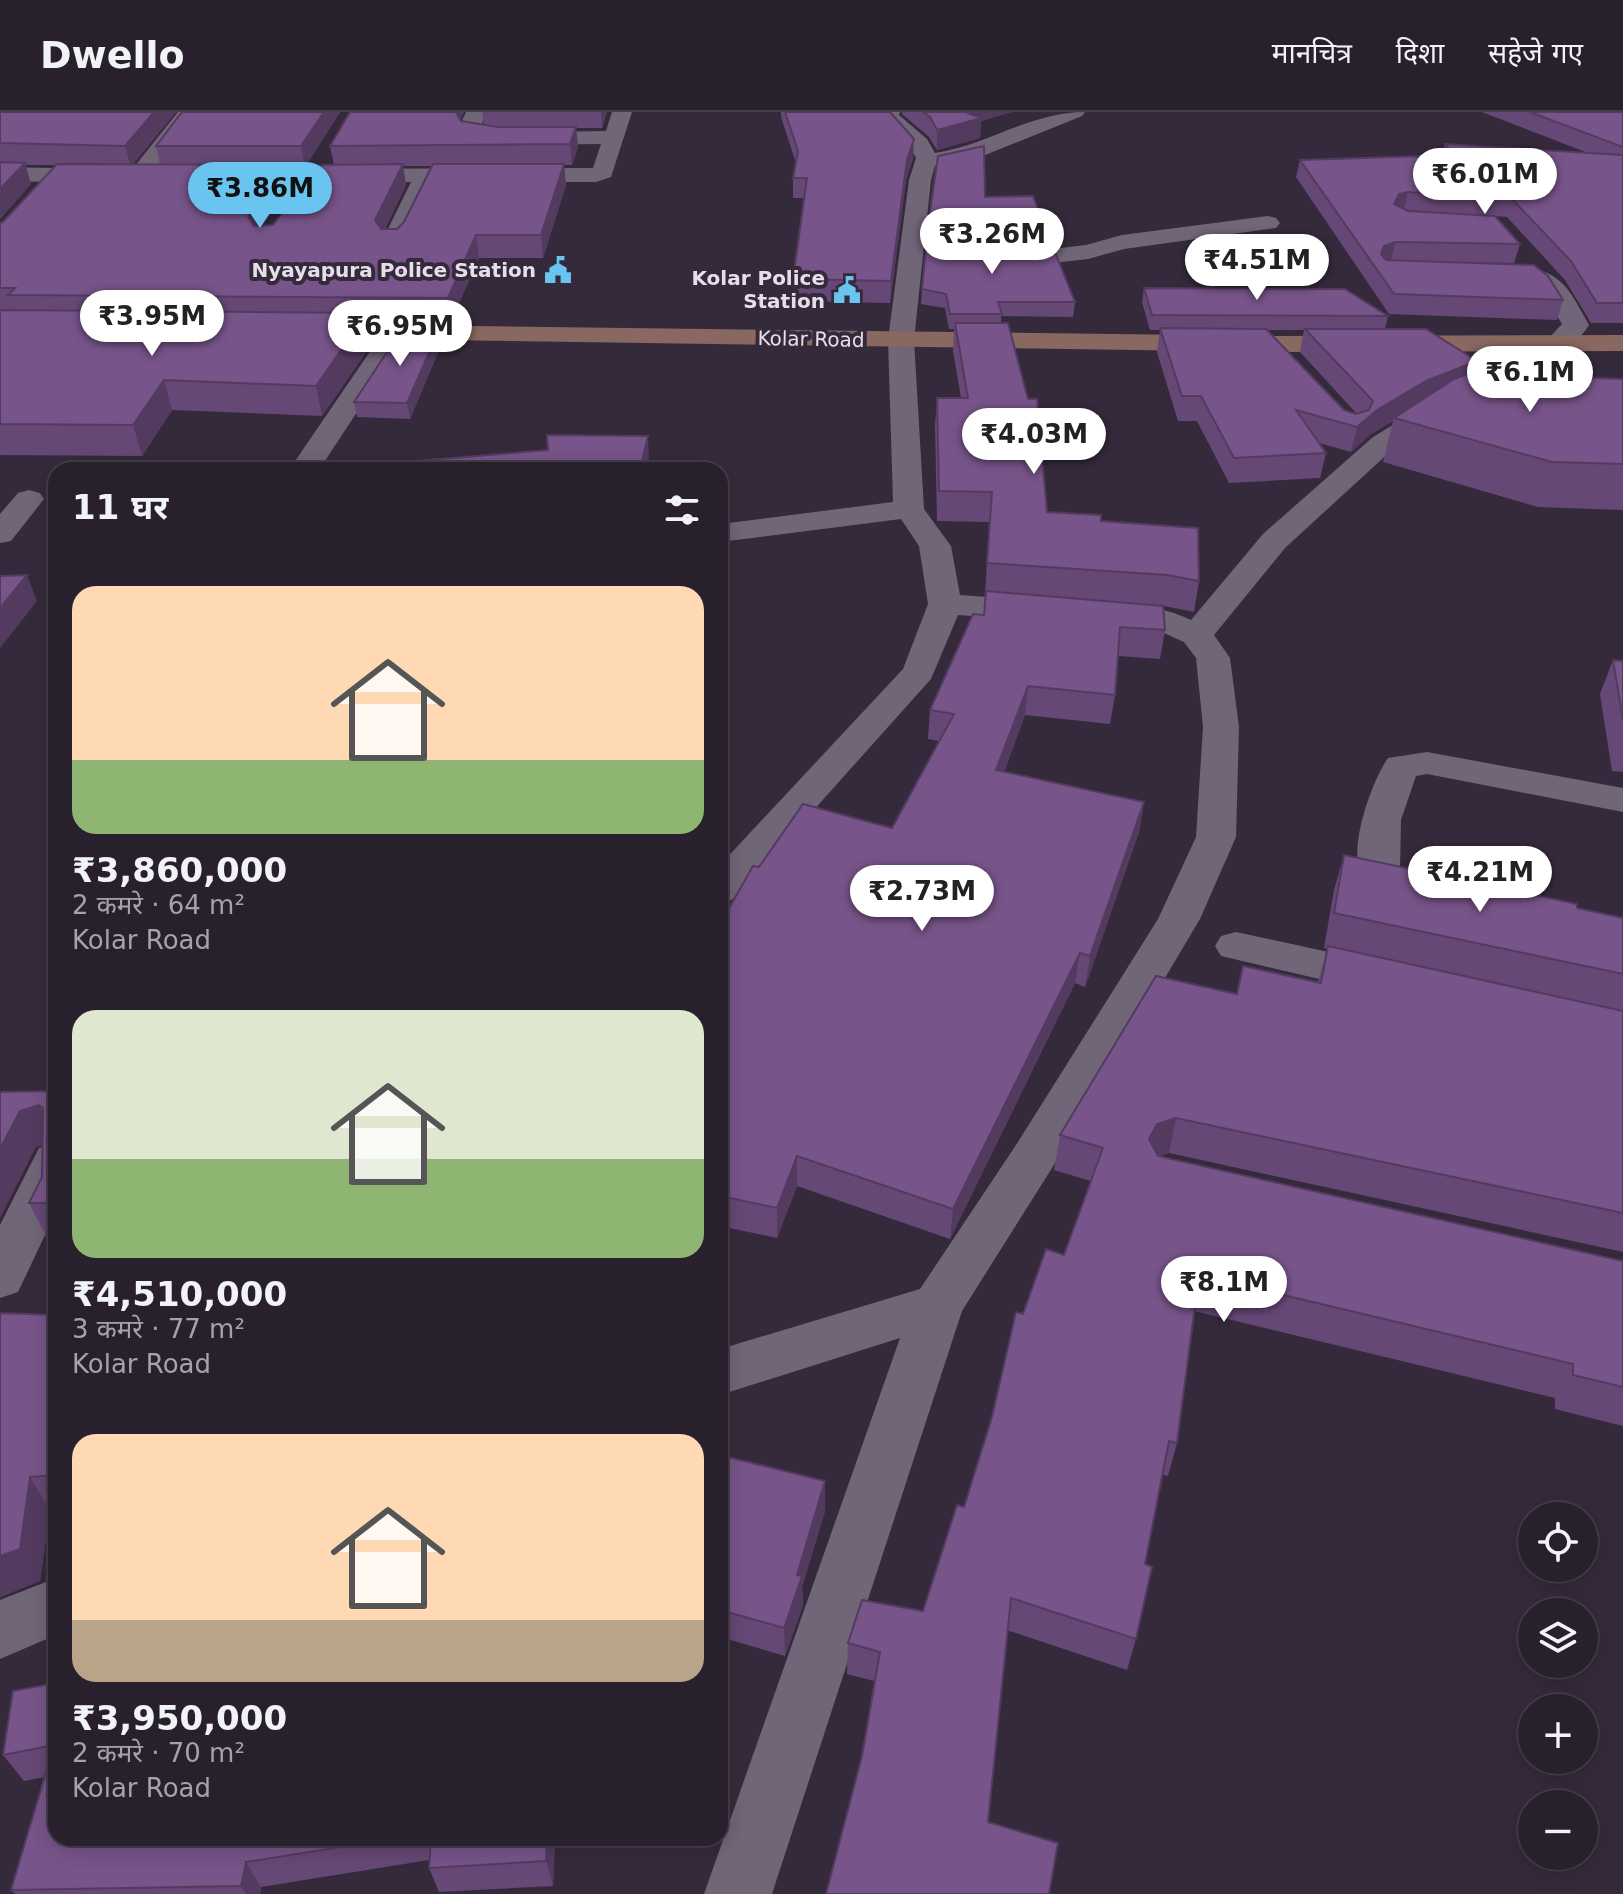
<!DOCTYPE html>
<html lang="hi">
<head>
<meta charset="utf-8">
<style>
	body { margin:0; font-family:"DejaVu Sans","Noto Sans Devanagari",sans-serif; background:#302834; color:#f1f3f6; height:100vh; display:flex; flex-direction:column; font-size:30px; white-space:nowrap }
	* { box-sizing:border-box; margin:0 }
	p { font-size:26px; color:#a5a3a9 }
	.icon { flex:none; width:44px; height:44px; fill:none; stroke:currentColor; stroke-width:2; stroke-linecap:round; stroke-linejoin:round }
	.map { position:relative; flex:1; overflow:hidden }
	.side { position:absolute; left:48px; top:350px; width:680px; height:1384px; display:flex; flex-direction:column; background:#28202c; border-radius:24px; box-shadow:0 4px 20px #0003,0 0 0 2px #443e48 }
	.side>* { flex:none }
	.fabs { position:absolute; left:1518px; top:1390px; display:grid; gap:16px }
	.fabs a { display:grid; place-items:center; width:80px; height:80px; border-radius:50%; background:#28202c; box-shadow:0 4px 20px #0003,0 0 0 2px #443e48; font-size:40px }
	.price { position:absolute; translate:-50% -68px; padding:0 18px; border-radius:28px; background:#fff; color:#222; font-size:26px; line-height:52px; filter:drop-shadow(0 2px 4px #0008) }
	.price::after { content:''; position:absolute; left:50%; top:48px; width:24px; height:18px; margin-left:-12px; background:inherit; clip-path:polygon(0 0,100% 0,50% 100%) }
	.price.current { background:#69c4f0; color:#111 }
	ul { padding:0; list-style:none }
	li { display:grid; align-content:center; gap:16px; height:424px; padding:0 24px }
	li span { display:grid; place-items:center; height:248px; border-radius:24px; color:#555 }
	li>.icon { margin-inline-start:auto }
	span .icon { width:144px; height:144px; fill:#fffc; stroke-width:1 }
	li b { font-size:34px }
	h2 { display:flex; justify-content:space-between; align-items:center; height:96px; padding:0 24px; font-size:34px }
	header { display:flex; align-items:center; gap:48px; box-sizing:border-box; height:112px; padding:0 40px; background:#28202c; border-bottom:2px solid #443e48 }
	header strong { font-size:38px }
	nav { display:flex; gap:44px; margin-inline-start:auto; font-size:28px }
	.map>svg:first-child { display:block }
</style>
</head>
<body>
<header>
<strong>Dwello</strong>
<nav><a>मानचित्र</a><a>दिशा</a><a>सहेजे गए</a></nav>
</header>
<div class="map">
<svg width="1623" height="1782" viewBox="0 0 1623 1782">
	<rect width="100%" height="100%" fill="#352a3b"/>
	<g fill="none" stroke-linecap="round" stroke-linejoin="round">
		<g fill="#716578" fill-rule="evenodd">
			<polygon points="178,0 199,0 146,70 130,70 127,65 130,60"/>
			<polygon points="466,0 486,0 480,18 500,21 606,19 612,0 632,0 611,65 596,70 434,70 405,131 401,136 385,136 381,131 411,70 230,71 219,64 230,57 593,56 601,32 500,33 464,27 459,15"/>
			<path d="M880,0H900L899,3L927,27L935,41C988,33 1031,0 1085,0L1082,4L973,48L935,54L931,68L914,228L924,397L951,434L960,483L1043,489L1055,492L1060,499L1055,506L1043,509L958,503L931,567L734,787L720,791V753L903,557L928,492L919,434L901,407L720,430V412L893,390L888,228L909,68L916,46L910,35L881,8L878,4Z"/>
			<polygon points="0,55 106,57 117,64 106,71 0,69"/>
			<polygon points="1268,104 1276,106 1280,111 1276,116 1124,137 1088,147 1044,152 989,144 986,139 989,134 998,132 1044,138 1086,133 1122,123"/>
			<path d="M1517,154C1562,158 1569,177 1589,213L1585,219L1541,268L1441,308L1393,337L1285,436L1214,523L1230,546L1239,615L1236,725L1200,807L1052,1056L962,1199L772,1782H704L900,1226L720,1283V1237L920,1177L1018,1030L1158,807L1196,725L1203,615L1196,546L1184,530L1155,517L1095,510L1090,503L1095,496C1125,488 1163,495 1191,508L1263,422L1373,325L1421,296L1521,256L1562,212L1540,176L1508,166L1505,161L1508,156Z"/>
			<polygon points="395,214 404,216 408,222 319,358 289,358 386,216"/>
			<polygon points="29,378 40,381 44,387 11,429 0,431 0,402 18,381"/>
			<path d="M1427,640L1623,676V700L1427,662L1416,664L1401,708L1400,757L1440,772L1446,781L1440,790C1421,795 1409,790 1392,783C1383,780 1370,777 1365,770C1344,745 1371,670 1388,646Z"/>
			<polygon points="1236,820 1379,851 1394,856 1401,866 1394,876 1379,881 1221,844 1215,834 1221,824"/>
			<polygon points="56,1031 56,1100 18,1180 0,1186 0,1113 39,1036"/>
			<polygon points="56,1466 56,1523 0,1547 0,1488"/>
		</g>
		<polygon fill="#886860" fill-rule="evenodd" points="309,212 1273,224 1623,223 1623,239 1273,240 300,226 296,220 300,214"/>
	</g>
	<g fill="#664876" fill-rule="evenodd">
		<path d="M0,0H176L133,52H160L156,34L340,0L305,55H288L292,74L262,113H273L334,53L330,34L350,0H464L460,8L461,9L484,13L482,0H607L602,16H576L578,35L572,53H564L566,73L543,146H479L451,209H369L373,230L322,304L172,298L142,344L0,343V111L3,110L56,53H25L31,72L0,107ZM403,54H432L404,110L397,117H385L406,73Z"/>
		<polygon points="781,0 890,0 913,46 906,68 890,191 794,189 793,167 804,86 793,86 793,66 796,51 781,5"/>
		<polygon points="902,0 1011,0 981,9 980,26 937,38 929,25 902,2"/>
		<polygon points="1482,0 1623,0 1623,211 1591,211 1565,168 1507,105 1405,98 1520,132 1514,151 1444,150 1563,188 1557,208 1389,202 1296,65 1300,48 1442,44 1445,32 1588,41"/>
		<polygon points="985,85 1047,121 1046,135 928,120 929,107"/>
		<path d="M1144,176L1388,204L1385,217L1474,260L1537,264L1623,267V398L1538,395L1383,350L1393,309L1371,322L1351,340L1319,331L1326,341L1320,366L1229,371L1197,309H1178L1157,240L1160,218H1150L1142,190ZM1268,218H1304L1300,240L1357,302L1344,298Z"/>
		<polygon points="922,177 1075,190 1073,205 1001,204 1001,211 1047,400 1101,409 1199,469 1194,500 1164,494 1165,518 1160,547 1118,544 1115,583 1110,612 1025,603 1004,660 1144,690 1139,720 1085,875 1075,871 950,1127 797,1074 777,1126 720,1114 720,812 759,755 892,716 939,629 928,627 930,598 984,503 989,410 937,409 935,314 937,286 961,286 953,239 954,217 949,217 945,196 921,192"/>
		<polygon points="442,231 410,307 357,305 354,290"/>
		<polygon points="1613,548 1623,549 1623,660 1612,659 1600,582"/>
		<polygon points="56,703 56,737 50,723"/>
		<polygon points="1344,743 1623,806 1623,1140 1169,1041 1159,1044 1623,1149 1623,1314 1555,1297 1555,1286 1194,1199 1177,1331 1168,1364 1163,1363 1145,1452 1136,1527 1127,1558 1007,1518 988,1710 1049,1782 862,1644 874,1569 847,1562 848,1531 923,1499 964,1395 1023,1202 1064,1143 1091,1069 1054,1058 1060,1023 1236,882 1318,870 1327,837 1324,836 1334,778"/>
		<polygon points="56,979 56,1126 47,1126 29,1091 42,1065 42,1033 36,1035 0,980"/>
		<polygon points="56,1203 56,1398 50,1398 40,1469 0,1485"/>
		<polygon points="720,1312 721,1343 825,1369 825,1399 802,1475 803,1493 785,1544 720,1525"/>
		<polygon points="56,1571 56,1726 555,1726 553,1774 439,1780 429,1756 429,1748 261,1775 260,1782 15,1782 11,1778 45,1665 24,1669 3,1643"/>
	</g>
	<g fill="#533b60">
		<polygon points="154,0 176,0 131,55 125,34"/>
		<polygon points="324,0 340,0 305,55 301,34"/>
		<polygon points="454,0 464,0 456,14"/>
		<polygon points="601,0 607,0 602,16"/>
		<polygon points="957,0 1011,0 981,9 980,26 937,38 937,18"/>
		<polygon points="576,15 578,35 572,53 570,32"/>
		<polygon points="914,27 913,46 906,68 890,191 891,169 907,48"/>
		<polygon points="25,51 31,72 0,107 0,77"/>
		<polygon points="403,52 406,73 378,130 375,108"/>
		<polygon points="564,52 566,73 543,146 541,123"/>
		<polygon points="288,53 292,74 253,126 248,104"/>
		<polygon points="1408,80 1404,98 1394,92 1399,82"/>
		<polygon points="476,123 479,146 451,209 448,186"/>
		<polygon points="1395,130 1391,149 1379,152 1376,161 1384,134"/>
		<polygon points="367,201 373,230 322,304 316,274"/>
		<polygon points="440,216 442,231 410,307 407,291"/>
		<polygon points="1477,249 1470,273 1394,306 1393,309 1371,322 1351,340 1357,315 1377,298 1426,269"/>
		<polygon points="164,268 172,298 142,344 133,313"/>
		<polygon points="648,324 649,351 648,358 640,358"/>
		<polygon points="27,463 37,489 0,536 0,496"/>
		<polygon points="1028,574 1025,603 994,688 996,658"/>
		<polygon points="1144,690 1139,720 1085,875 1090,844"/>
		<polygon points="1080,841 1075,871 950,1127 953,1097"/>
		<polygon points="39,993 55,1028 36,1035 0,1106 0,1037 20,999"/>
		<polygon points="1176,1006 1169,1041 1150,1047 1149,1027 1157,1012"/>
		<polygon points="797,1044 797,1074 777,1126 777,1096"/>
		<polygon points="720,1312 722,1334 720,1357"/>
		<polygon points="30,1365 50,1398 40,1469 0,1485 0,1444"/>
		<polygon points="825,1369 825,1399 802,1475 803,1493 785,1544 784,1516 797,1463"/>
		<polygon points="547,1726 555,1726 553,1774 546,1749"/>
		<polygon points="246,1750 261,1775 260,1782 246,1782 241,1774"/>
	</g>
	<g fill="#775489" stroke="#533b60" stroke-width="2">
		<polygon points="0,0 154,0 125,34 0,31"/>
		<polygon points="182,0 324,0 301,34 156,34"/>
		<polygon points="350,0 456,0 461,9 498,15 576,15 570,32 330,34"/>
		<polygon points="785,0 890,0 914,27 907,48 891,169 793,167 807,66 793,66 798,39"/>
		<polygon points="923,0 965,0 982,6 937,18 930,5"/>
		<polygon points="1530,0 1623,0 1623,35"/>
		<polygon points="1445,32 1623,43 1623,191 1597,191 1571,149 1512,87 1408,80 1399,82 1394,92 1408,99 1495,104 1520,132 1395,130 1384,134 1381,142 1386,148 1534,153 1548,164 1563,188 1394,182 1300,48 1454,43"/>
		<polygon points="984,34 985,85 1033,84 1047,121 929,107 938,44"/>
		<polygon points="0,50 25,51 0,77"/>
		<polygon points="57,52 288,53 248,104 254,114 273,113 319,53 403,52 375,108 381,117 397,117 404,110 433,52 564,52 541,123 476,123 448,186 8,183 15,176 0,176 0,111 3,110"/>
		<polygon points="927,126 1055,140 1075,190 998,190 1002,202 950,202 946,182 922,177"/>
		<polygon points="1144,176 1345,177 1388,204 1152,203"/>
		<polygon points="0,198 367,201 316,274 164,268 133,313 0,312"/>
		<polygon points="955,211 1008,211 1028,287 1037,287 1047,400 1101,403 1101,409 1198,416 1199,469 1167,463 987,451 992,380 939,379 937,286 968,286"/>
		<polygon points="403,216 440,216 407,291 354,290"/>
		<polygon points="1160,216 1266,217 1344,298 1356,302 1369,298 1373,289 1305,217 1426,217 1477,249 1426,269 1377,298 1357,315 1296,298 1326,341 1234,346 1201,284 1182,284"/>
		<polygon points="1508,246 1537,264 1623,267 1623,352 1552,350 1394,306 1454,267"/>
		<polygon points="547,323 648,324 640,358 342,358 342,355 548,338"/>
		<polygon points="27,463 0,496 0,464"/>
		<polygon points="986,479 1163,494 1165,518 1120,515 1115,583 1028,574 996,658 1144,690 1090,844 1080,841 953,1097 797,1044 777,1096 720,1084 720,812 753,754 759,755 803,692 892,716 954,602 930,598 973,502 984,503"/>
		<polygon points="1613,548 1623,549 1623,608"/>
		<polygon points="56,703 56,724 50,723"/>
		<polygon points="1344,743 1577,792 1577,796 1623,806 1623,862 1334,801"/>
		<polygon points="1328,834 1623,899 1623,1101 1176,1006 1157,1012 1149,1027 1158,1044 1623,1149 1623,1275 1573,1263 1573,1252 1199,1163 1177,1331 1169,1329 1145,1452 1152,1455 1136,1527 1011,1486 988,1710 1058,1731 1049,1782 826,1782 862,1644 880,1540 848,1531 862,1488 923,1499 957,1393 964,1395 992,1305 1016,1200 1023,1202 1046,1137 1064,1143 1103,1036 1060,1023 1156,864 1237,882 1243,854 1321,871"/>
		<polygon points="56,979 56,1091 29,1091 42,1065 43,996 39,993 20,999 0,1037 0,980"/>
		<polygon points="0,1201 56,1203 56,1363 30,1365 20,1437 0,1444"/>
		<polygon points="720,1343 825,1369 797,1463 802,1464 784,1516 720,1498"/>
		<polygon points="56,1571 56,1726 398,1726 246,1750 241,1774 11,1778 54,1633 3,1643 13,1579"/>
		<polygon points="431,1726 547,1726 546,1749 429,1756"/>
	</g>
	<defs>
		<g id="civic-bare" transform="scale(2.16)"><path d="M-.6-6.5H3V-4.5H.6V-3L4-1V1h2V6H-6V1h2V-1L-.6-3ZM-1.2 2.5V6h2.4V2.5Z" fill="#69c4f0" stroke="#352a3b" stroke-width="2.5" paint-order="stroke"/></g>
	</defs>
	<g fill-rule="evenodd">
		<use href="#civic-bare" x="558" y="158"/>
		<use href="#civic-bare" x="847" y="178"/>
	</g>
	<g text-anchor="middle" stroke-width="8" stroke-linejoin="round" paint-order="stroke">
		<g font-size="20" font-weight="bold" fill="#e6dfea" stroke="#352a3b" text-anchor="end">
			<text x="536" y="165">Nyayapura Police Station</text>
			<text x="825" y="173">Kolar Police<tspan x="825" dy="23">Station</tspan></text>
		</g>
		<g font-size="20" fill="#e6dfea" stroke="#352a3b">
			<text transform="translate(811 227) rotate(1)" y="7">Kolar Road</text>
		</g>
	</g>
</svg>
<div class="fabs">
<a><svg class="icon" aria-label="locate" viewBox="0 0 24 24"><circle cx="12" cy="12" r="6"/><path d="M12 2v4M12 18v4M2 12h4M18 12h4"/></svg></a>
<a><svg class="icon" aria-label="layers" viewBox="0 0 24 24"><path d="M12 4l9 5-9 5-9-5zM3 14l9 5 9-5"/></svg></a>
<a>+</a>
<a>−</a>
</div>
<b class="price" style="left:1485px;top:104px">₹6.01M</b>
<b class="price current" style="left:260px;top:118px">₹3.86M</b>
<b class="price" style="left:992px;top:164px">₹3.26M</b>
<b class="price" style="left:1257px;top:190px">₹4.51M</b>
<b class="price" style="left:152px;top:246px">₹3.95M</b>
<b class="price" style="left:400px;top:256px">₹6.95M</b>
<b class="price" style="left:1530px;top:302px">₹6.1M</b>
<b class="price" style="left:1034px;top:364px">₹4.03M</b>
<b class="price" style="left:1480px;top:802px">₹4.21M</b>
<b class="price" style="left:922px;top:821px">₹2.73M</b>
<b class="price" style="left:1224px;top:1212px">₹8.1M</b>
<section class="side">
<h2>11 घर<svg class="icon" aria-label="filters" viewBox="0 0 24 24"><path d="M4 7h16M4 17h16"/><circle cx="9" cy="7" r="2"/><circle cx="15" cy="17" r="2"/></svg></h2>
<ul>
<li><span style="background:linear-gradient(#ffd9b3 70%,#8fb573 0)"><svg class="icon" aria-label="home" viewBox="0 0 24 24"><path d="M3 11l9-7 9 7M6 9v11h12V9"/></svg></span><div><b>₹3,860,000</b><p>2 कमरे · 64 m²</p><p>Kolar Road</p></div></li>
<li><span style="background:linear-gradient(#dfe7d0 60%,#8fb573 0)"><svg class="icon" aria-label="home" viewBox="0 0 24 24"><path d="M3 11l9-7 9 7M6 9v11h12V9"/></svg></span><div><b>₹4,510,000</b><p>3 कमरे · 77 m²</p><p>Kolar Road</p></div></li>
<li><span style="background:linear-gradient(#ffd9b3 75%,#b9a48a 0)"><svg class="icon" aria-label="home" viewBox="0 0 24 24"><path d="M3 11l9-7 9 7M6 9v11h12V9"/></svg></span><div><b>₹3,950,000</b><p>2 कमरे · 70 m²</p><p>Kolar Road</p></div></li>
</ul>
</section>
</div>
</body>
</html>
